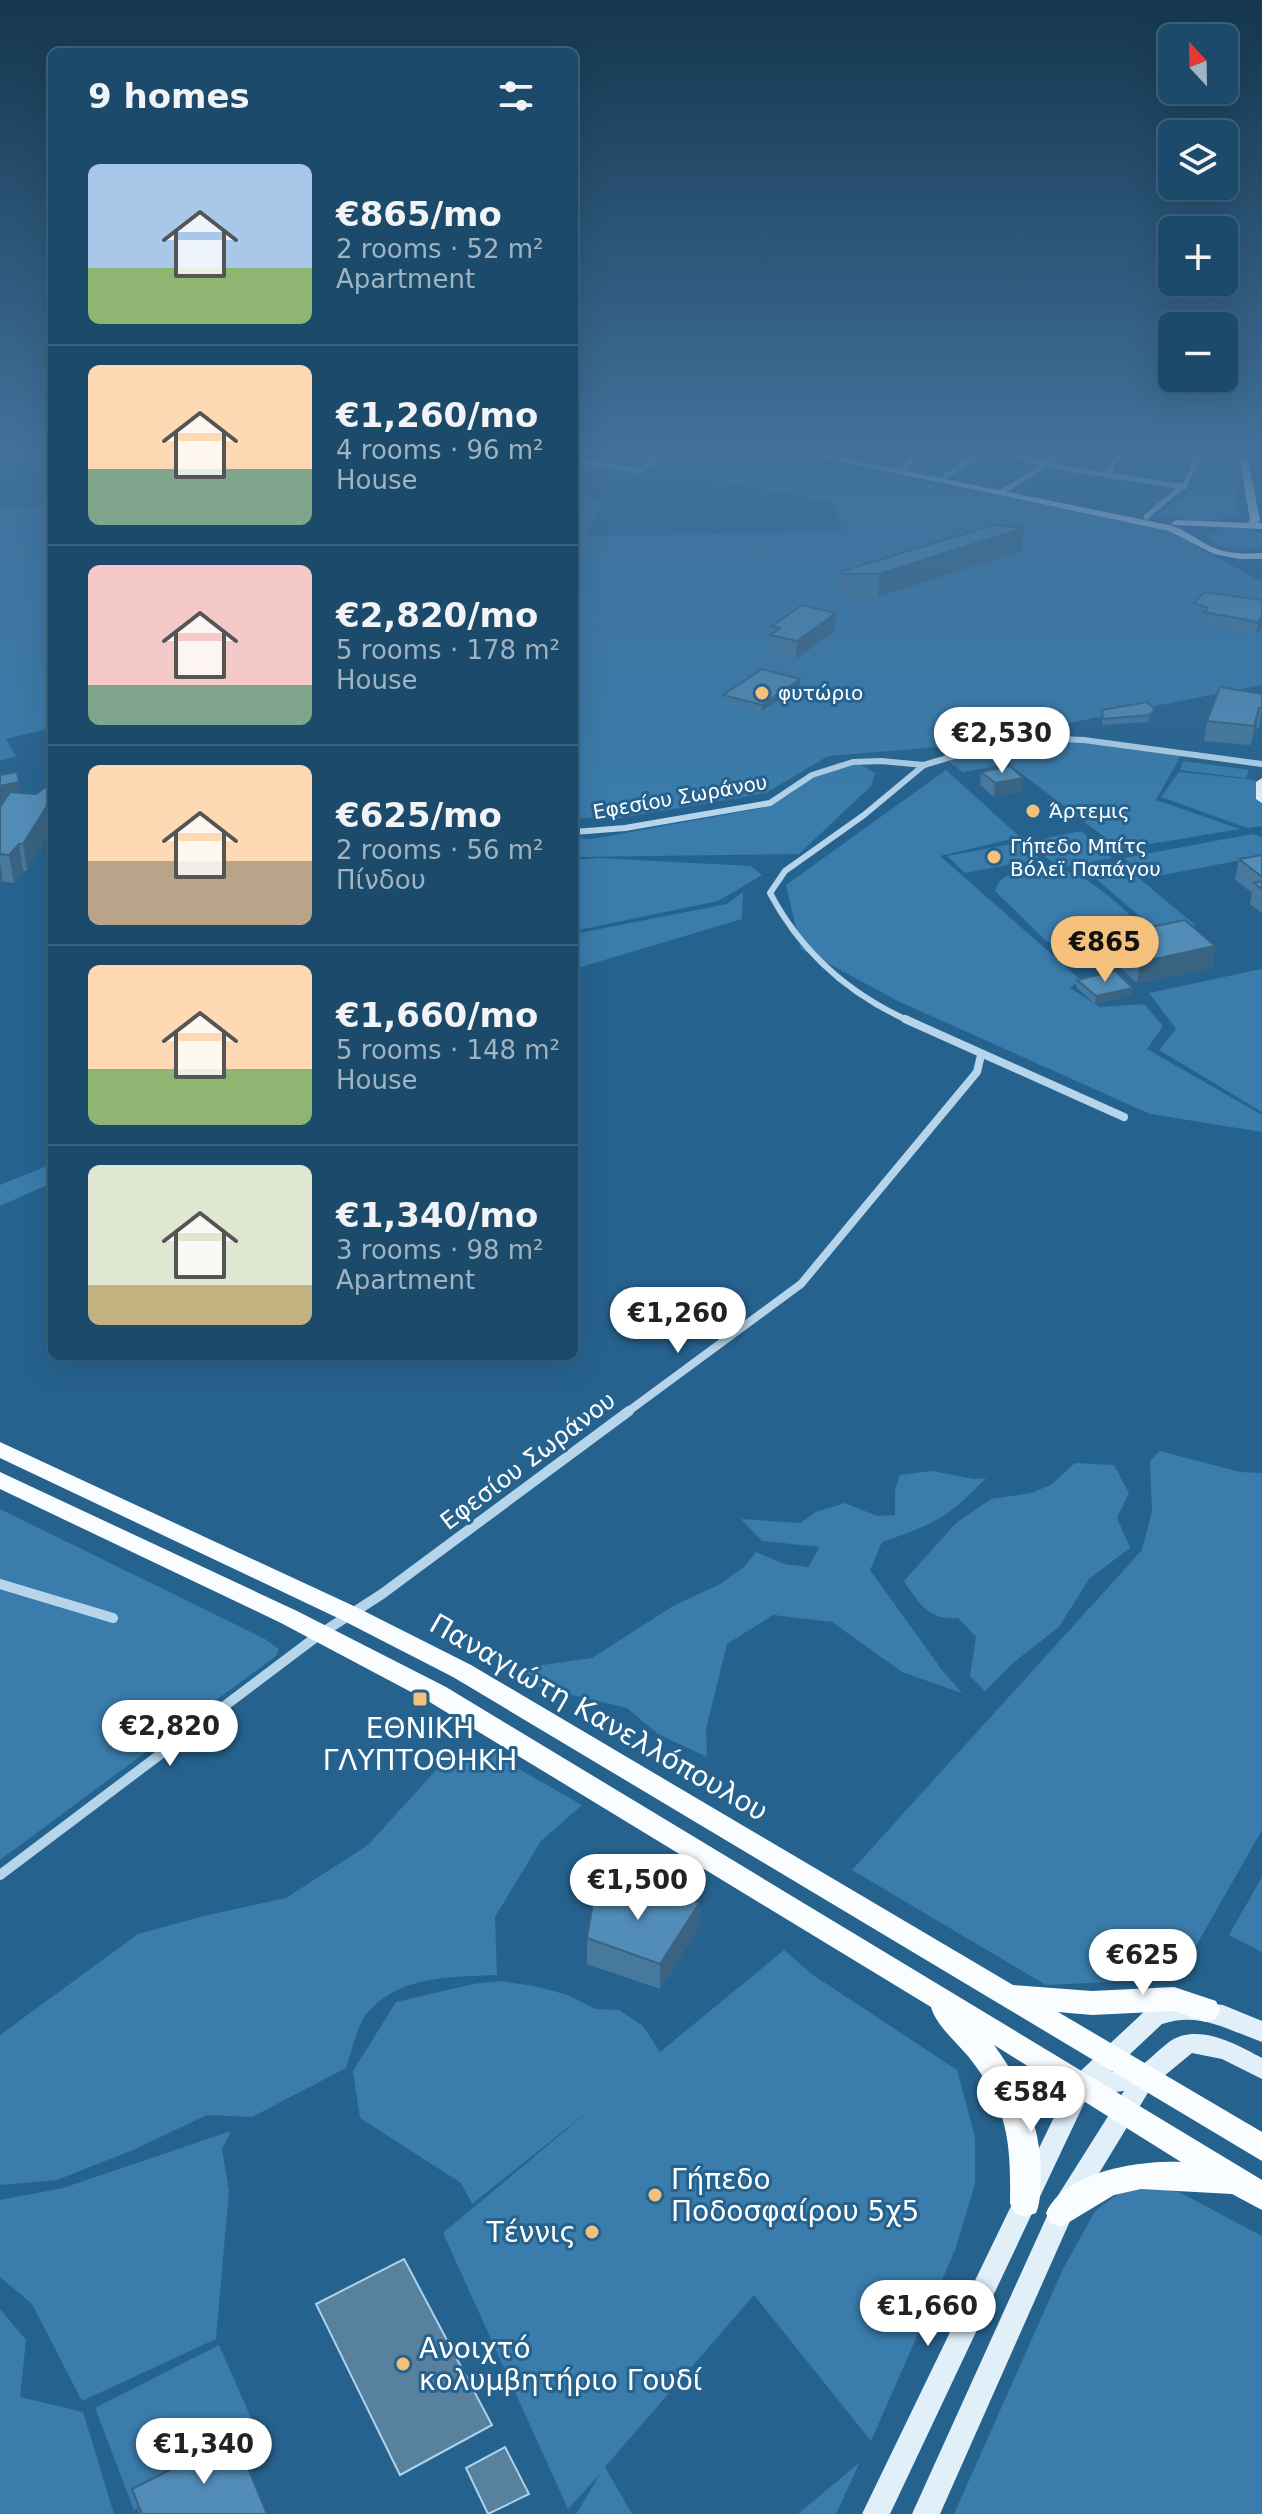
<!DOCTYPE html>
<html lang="en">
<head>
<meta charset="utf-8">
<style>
	body { margin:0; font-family:"DejaVu Sans",sans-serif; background:#295472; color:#f1f3f6; height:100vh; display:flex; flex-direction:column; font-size:30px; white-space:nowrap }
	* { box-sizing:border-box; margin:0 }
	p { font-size:26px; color:#a0b3c1 }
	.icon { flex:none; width:44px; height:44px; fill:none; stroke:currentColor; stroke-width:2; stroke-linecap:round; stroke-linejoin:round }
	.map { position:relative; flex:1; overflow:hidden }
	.sheet { position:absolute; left:48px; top:48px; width:530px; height:1312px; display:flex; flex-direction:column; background:#1c4a6a; border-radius:12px; box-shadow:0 8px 32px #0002,0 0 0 2px #3a627e }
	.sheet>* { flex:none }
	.needle { width:52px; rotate:338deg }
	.tools { position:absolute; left:1158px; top:24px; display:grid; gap:16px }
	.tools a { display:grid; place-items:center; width:80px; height:80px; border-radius:12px; background:#1c4a6a; box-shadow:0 8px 32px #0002,0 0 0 2px #3a627e; font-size:40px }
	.price { position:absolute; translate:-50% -68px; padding:0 18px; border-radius:28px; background:#fff; color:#222; font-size:26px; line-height:52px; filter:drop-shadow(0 2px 4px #0008) }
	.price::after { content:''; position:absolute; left:50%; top:48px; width:24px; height:18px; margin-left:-12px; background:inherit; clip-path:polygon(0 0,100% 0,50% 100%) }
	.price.current { background:#f4c07b; color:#111 }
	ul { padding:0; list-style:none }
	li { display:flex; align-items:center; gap:24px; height:200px; padding:0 40px }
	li+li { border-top:2px solid #3a627e }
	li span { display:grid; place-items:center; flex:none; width:224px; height:160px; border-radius:12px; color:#555 }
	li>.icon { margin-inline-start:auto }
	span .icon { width:96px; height:96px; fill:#fffc; stroke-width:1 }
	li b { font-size:34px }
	h2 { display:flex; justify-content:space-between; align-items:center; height:96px; padding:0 40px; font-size:34px }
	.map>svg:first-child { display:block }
</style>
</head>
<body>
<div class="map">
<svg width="1262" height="2514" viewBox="0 0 1262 2514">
	<rect width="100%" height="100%" fill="#26628e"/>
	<g fill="#3a7cab">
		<polygon points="574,455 784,455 1163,528 1262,582 1262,685 951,746 828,756 766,793 615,819 574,818 574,496 606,500 586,537 843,531 833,502"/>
		<polygon points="922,455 974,455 944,474 910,467"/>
		<path d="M1204,455H1229L1240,517L1201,521L1156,516C1183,496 1200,492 1204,455Z"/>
		<polygon points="52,504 52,728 6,739 16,756 0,761 0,510"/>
		<polygon points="1222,528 1245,528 1262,533 1262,548 1232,549 1213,543 1208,535"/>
		<polygon points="1080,742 1181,755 1156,800 1240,829 1120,849 1009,764 963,772 948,761 1016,743"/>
		<polygon points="1183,761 1249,770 1246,778 1180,770"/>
		<polygon points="859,764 875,773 871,786 799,854 574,857 574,838 592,839 762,808 790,794 809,776"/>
		<polygon points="946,770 1020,837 940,856 1081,980 1070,988 1100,1007 1144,1004 1163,1026 1147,1049 1262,1115 1262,1132 1150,1114 900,1002 801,949 786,885"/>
		<polygon points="1179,772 1255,780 1262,801 1262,826 1247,828 1161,797"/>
		<polygon points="1081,831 1112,858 1059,868 1028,842"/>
		<polygon points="1252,834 1262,837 1262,856 1148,878 1124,858"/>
		<polygon points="1022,842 1040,859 965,873 947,856"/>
		<polygon points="598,858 751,866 762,875 718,901 574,931 574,860"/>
		<path d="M1040,868C1053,870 1067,870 1079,876C1094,882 1137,917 1142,932L1122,951L1080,955L1046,941L995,891C1000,872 1022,870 1040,868Z"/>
		<polygon points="1129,870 1195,925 1159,933 1094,877"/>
		<polygon points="743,892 742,919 574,969 574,934 727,904"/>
		<polygon points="1261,969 1262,970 1262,1112 1159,1050 1176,1029 1149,993"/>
		<polygon points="52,1164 52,1183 0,1206 0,1185"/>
		<polygon points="1160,1451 1240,1472 1262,1473 1262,1830 1177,1979 1046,1985 852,1870 1142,1550 1152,1511 1150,1461"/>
		<path d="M1075,1463L1114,1465L1129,1493L1117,1518L1130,1548L1089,1579L1059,1627L1014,1662L985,1691L970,1676L976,1637L958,1618C930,1621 919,1604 904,1581L956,1523L991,1499L1032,1493L1052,1484Z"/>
		<path d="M932,1471L974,1479L986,1478C947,1519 934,1524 882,1542L870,1570L942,1670L962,1693L902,1672L832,1622L773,1615L727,1644L706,1729L707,1757L658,1734L627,1708L519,1682L528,1667L592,1658L673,1606L720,1584L744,1567L756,1552L784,1564L808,1567L820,1547L762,1541L741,1519L800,1523L816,1512L845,1503L877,1516L895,1515V1490L900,1475Z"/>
		<polygon points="0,1509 265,1639 279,1649 276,1656 0,1860"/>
		<path d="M474,1749L493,1750L510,1764L582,1805L541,1841L495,1917L497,1975C453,1977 402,1975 369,2011C357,2023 352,2052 346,2068L252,2117L207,2115L133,2150L57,2180L0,2185V2035L138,1934L204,1916L286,1898L368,1845L437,1769Z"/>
		<polygon points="1262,1877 1262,1952 1229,1935"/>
		<polygon points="784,1950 813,1975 957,2070 975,2137 975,2184 955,2250 871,2441 754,2295 605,2467 632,2514 576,2514 601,2473 568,2509 443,2233 596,2105 472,2204 461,2183 360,2118 353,2071 396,2002 473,1984 500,1981 534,1986 568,1995 595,2009 619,2010 643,2026 660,2052"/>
		<polygon points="231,2131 222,2149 229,2191 216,2339 82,2401 32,2304 0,2277 0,2200 63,2188"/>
		<polygon points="1148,2186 1179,2192 1262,2236 1262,2514 954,2514 1063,2269 1095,2211 1118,2194"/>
		<polygon points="0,2309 26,2340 20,2397 83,2412 114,2514 0,2514"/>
		<polygon points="219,2345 262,2443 134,2510 95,2408"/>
		<polygon points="860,2462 836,2514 798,2514"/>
	</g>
	<g fill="#58819e" stroke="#abd2ec" stroke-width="2">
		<polygon points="404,2259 492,2425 400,2475 316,2304"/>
		<polygon points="505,2447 529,2494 488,2514 466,2468"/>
	</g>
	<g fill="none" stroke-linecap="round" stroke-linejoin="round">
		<g stroke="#b6d5eb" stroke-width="5">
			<polyline points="1007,455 1075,470 1185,487"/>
			<polyline points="574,460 640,471 660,455"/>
			<polyline points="904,468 916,455"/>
			<polyline points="1108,475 1118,455"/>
			<polyline points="946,476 978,455"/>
			<polyline points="1000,493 1046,465 1054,455"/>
			<polyline points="1146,517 1186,483 1198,455"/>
		</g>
		<g stroke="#b6d5eb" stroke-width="6">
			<polyline points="574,832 625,828 770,803 812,775 853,762 881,761 924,765"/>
			<path d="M909,1021C849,994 801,952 770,893L785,871L864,815L924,765L988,746L1034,738L1084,740L1262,764"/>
		</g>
		<g stroke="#b6d5eb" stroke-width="8">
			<polyline points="905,1019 1124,1117"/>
			<polyline points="626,1413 801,1284 977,1072 981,1055"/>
		</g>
		<g stroke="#b6d5eb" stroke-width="10">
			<polyline points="0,1584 113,1618"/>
			<polyline points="0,1875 320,1634 382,1594 629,1411"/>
		</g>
		<g fill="#e1eff9" fill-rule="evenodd">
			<path d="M810,455H827L1169,525C1185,529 1195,539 1210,546C1226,554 1245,554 1262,553V559H1240L1214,554L1169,531Z"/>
			<polygon points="1239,455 1247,455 1260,520 1258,523 1262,523 1262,529 1173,525 1171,523 1176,520 1248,523 1250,520"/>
			<polygon points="1262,778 1262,803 1256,799 1256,782"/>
			<path d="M1182,2000L1223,2005L1262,2021V2042C1228,2030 1199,2011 1162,2024L1111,2072C1148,2068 1141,2064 1169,2042C1197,2022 1236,2044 1262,2058V2079L1222,2059L1192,2053L1152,2086L1070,2221L940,2514H912L1052,2205L1124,2091L1088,2095L890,2514H862L1073,2078L1146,2010Z"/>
		</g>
		<g fill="#fafdff" fill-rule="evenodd">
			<polygon points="0,1442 358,1608 471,1665 1013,1985 1092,1991 1174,1987 1216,2001 1220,2010 1216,2019 1206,2022 1174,2011 1092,2015 1058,2012 1262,2132 1262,2161 453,1677 342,1620 0,1458"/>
			<path d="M0,1472L297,1611L446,1687L1262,2180V2210L1232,2194L1141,2189L1114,2195L1061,2227L1050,2223L1046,2213C1065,2171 1141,2160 1181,2162L994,2045C1023,2085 1041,2126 1041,2175C1040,2189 1041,2201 1036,2213L1025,2217L1014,2213L1010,2203C1011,2142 1008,2106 968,2056C956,2042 936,2025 931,2007L428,1701L281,1623L0,1489Z"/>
		</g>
	</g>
	<g fill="#47799d">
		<polygon points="1021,551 878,597 839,598 840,572"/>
		<polygon points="1262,600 1256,635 1202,625 1203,619 1193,615 1194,603"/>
		<polygon points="836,613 835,631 796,659 769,653 770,635 772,633 772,626"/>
		<polygon points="800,686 762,711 723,701 723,695"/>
		<polygon points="1220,687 1262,708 1259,728 1256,727 1251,745 1204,741 1207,721"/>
		<polygon points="1155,709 1154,715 1148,722 1102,725 1102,710"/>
		<polygon points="17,772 27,871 23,871 14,883 3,882 0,883 0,775"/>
		<polygon points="981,772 1022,791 994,797 980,785"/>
		<polygon points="1262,855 1262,913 1250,904 1252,893 1235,879 1239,859"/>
		<polygon points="1111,935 1215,946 1212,968 1137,983 1108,957"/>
		<polygon points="1077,980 1132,995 1095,1004 1076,987"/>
		<polygon points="700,1902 699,1927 660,1989 587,1964 587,1938"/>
		<polygon points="132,2489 267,2514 139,2514"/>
	</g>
	<g fill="#396380">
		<polygon points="1024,528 1021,551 878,597 879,574"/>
		<polygon points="836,613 835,631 796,659 797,641"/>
		<polygon points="1262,617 1262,627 1256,635 1258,622"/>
		<polygon points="800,679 800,686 762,711 762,705"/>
		<polygon points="1259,708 1256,727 1251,745 1254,726"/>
		<polygon points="1155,709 1154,715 1148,722 1149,715"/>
		<polygon points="1023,778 1022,791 994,797 995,783"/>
		<polygon points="19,782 23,809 0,814 0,786"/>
		<polygon points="52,798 52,831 27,871 23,844"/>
		<polygon points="19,844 23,871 14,883 9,855"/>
		<polygon points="0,863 3,882 0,883"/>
		<polygon points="1215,946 1212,968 1137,983 1140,962"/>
		<polygon points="1133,988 1132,995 1095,1004 1096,996"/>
		<polygon points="700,1902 699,1927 660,1989 660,1964"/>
	</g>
	<g fill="#528db7" stroke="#396380" stroke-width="2">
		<polygon points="993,525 1024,528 879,574 840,574 840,572"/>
		<polygon points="1204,592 1262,600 1262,617 1258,622 1204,612 1208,608 1194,603"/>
		<polygon points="802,605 836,613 797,641 770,635 780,628 772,626"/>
		<polygon points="762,669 800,679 762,705 723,695"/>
		<polygon points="1220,687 1262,694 1262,708 1259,708 1254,726 1207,721"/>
		<polygon points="1147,702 1155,709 1149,715 1103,719 1102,710"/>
		<polygon points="1010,766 1023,778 995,783 981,772"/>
		<polygon points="17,772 19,782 0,786 0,775"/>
		<polygon points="50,784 52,798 23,844 19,844 9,855 0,854 0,807 10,792 36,794"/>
		<polygon points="1262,855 1262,877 1239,859"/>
		<polygon points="1262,881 1262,889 1254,883"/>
		<polygon points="1185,920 1215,946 1140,962 1111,935"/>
		<polygon points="1115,971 1133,988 1096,996 1077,980"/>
		<polygon points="596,1886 700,1902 660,1964 587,1938"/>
		<polygon points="235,2437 267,2514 142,2514 132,2489"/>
	</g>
	<linearGradient id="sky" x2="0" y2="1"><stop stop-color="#15364e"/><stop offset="0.56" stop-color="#41719b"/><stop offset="1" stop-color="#41719b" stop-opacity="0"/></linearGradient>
	<rect width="1262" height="807" fill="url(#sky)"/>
	<g fill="#f4c07b" stroke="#26628e" stroke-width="3">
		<circle cx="762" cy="693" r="8"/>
		<circle cx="1033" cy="811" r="8"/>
		<circle cx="994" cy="857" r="8"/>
		<rect x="412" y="1691" width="16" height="16" rx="4"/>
		<circle cx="655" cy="2195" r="8"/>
		<circle cx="592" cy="2232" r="8"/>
		<circle cx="403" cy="2364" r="8"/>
	</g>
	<g text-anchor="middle" stroke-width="6" stroke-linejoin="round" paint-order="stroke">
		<g font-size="20" fill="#fff" stroke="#26628e" text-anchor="start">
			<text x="778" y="700">φυτώριο</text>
			<text x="1049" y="818">Άρτεμις</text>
			<text x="1010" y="853">Γήπεδο Μπίτς<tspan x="1010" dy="23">Βόλεϊ Παπάγου</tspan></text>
		</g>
		<g font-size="20" fill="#fff" stroke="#26628e">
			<text transform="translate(680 797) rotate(-10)" y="7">Εφεσίου Σωράνου</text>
		</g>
		<g font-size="24" fill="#fff" stroke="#26628e">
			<text transform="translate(528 1461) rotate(-37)" y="8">Εφεσίου Σωράνου</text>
		</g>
		<g font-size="28" fill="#fff" stroke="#26628e">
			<text transform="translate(599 1717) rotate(30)" y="10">Παναγιώτη Κανελλόπουλου</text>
		</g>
		<g font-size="28" fill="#fff" stroke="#26628e" text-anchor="start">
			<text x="420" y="1738" text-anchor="middle">ΕΘΝΙΚΗ<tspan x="420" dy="32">ΓΛΥΠΤΟΘΗΚΗ</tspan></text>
			<text x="671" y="2189">Γήπεδο<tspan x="671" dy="32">Ποδοσφαίρου 5χ5</tspan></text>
			<text x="576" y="2242" text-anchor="end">Τέννις</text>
			<text x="419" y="2358">Ανοιχτό<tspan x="419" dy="32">κολυμβητήριο Γουδί</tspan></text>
		</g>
	</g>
</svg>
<div class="tools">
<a><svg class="needle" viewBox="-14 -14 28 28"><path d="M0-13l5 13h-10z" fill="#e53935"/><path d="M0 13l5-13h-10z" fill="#a0b3c1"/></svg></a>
<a><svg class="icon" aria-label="layers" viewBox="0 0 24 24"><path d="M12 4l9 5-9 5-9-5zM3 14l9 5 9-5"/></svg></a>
<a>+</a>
<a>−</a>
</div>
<b class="price" style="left:1002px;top:775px">€2,530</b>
<b class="price current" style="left:1105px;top:984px">€865</b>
<b class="price" style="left:678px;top:1355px">€1,260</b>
<b class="price" style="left:170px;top:1768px">€2,820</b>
<b class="price" style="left:638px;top:1922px">€1,500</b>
<b class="price" style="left:1143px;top:1997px">€625</b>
<b class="price" style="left:1031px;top:2134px">€584</b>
<b class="price" style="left:928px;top:2348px">€1,660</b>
<b class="price" style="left:204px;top:2486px">€1,340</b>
<section class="sheet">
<h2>9 homes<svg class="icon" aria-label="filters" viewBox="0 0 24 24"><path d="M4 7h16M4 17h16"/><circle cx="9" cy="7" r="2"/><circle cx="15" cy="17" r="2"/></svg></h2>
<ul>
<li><span style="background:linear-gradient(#a9c7e8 65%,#8fb573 0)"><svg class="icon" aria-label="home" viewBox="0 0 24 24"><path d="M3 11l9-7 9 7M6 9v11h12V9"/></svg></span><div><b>€865/mo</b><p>2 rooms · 52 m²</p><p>Apartment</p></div></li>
<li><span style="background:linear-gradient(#ffd9b3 65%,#7fa58c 0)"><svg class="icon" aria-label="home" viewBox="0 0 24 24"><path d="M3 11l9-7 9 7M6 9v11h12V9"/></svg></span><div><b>€1,260/mo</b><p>4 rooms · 96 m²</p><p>House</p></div></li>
<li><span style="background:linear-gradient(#f6c9c9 75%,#7fa58c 0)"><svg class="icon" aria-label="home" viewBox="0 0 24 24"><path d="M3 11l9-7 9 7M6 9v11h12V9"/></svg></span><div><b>€2,820/mo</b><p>5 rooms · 178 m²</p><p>House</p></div></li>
<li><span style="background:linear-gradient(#ffd9b3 60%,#b9a48a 0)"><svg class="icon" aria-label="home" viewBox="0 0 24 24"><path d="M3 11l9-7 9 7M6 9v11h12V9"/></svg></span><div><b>€625/mo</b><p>2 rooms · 56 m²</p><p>Πίνδου</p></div></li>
<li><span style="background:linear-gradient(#ffd9b3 65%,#8fb573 0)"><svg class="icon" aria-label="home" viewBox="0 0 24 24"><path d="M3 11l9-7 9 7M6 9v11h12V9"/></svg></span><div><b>€1,660/mo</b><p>5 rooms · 148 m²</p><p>House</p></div></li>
<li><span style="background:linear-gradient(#dfe7d0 75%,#c2b280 0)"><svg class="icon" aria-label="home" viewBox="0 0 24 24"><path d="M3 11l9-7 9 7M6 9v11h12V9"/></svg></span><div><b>€1,340/mo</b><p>3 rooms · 98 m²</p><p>Apartment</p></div></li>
</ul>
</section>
</div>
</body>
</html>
